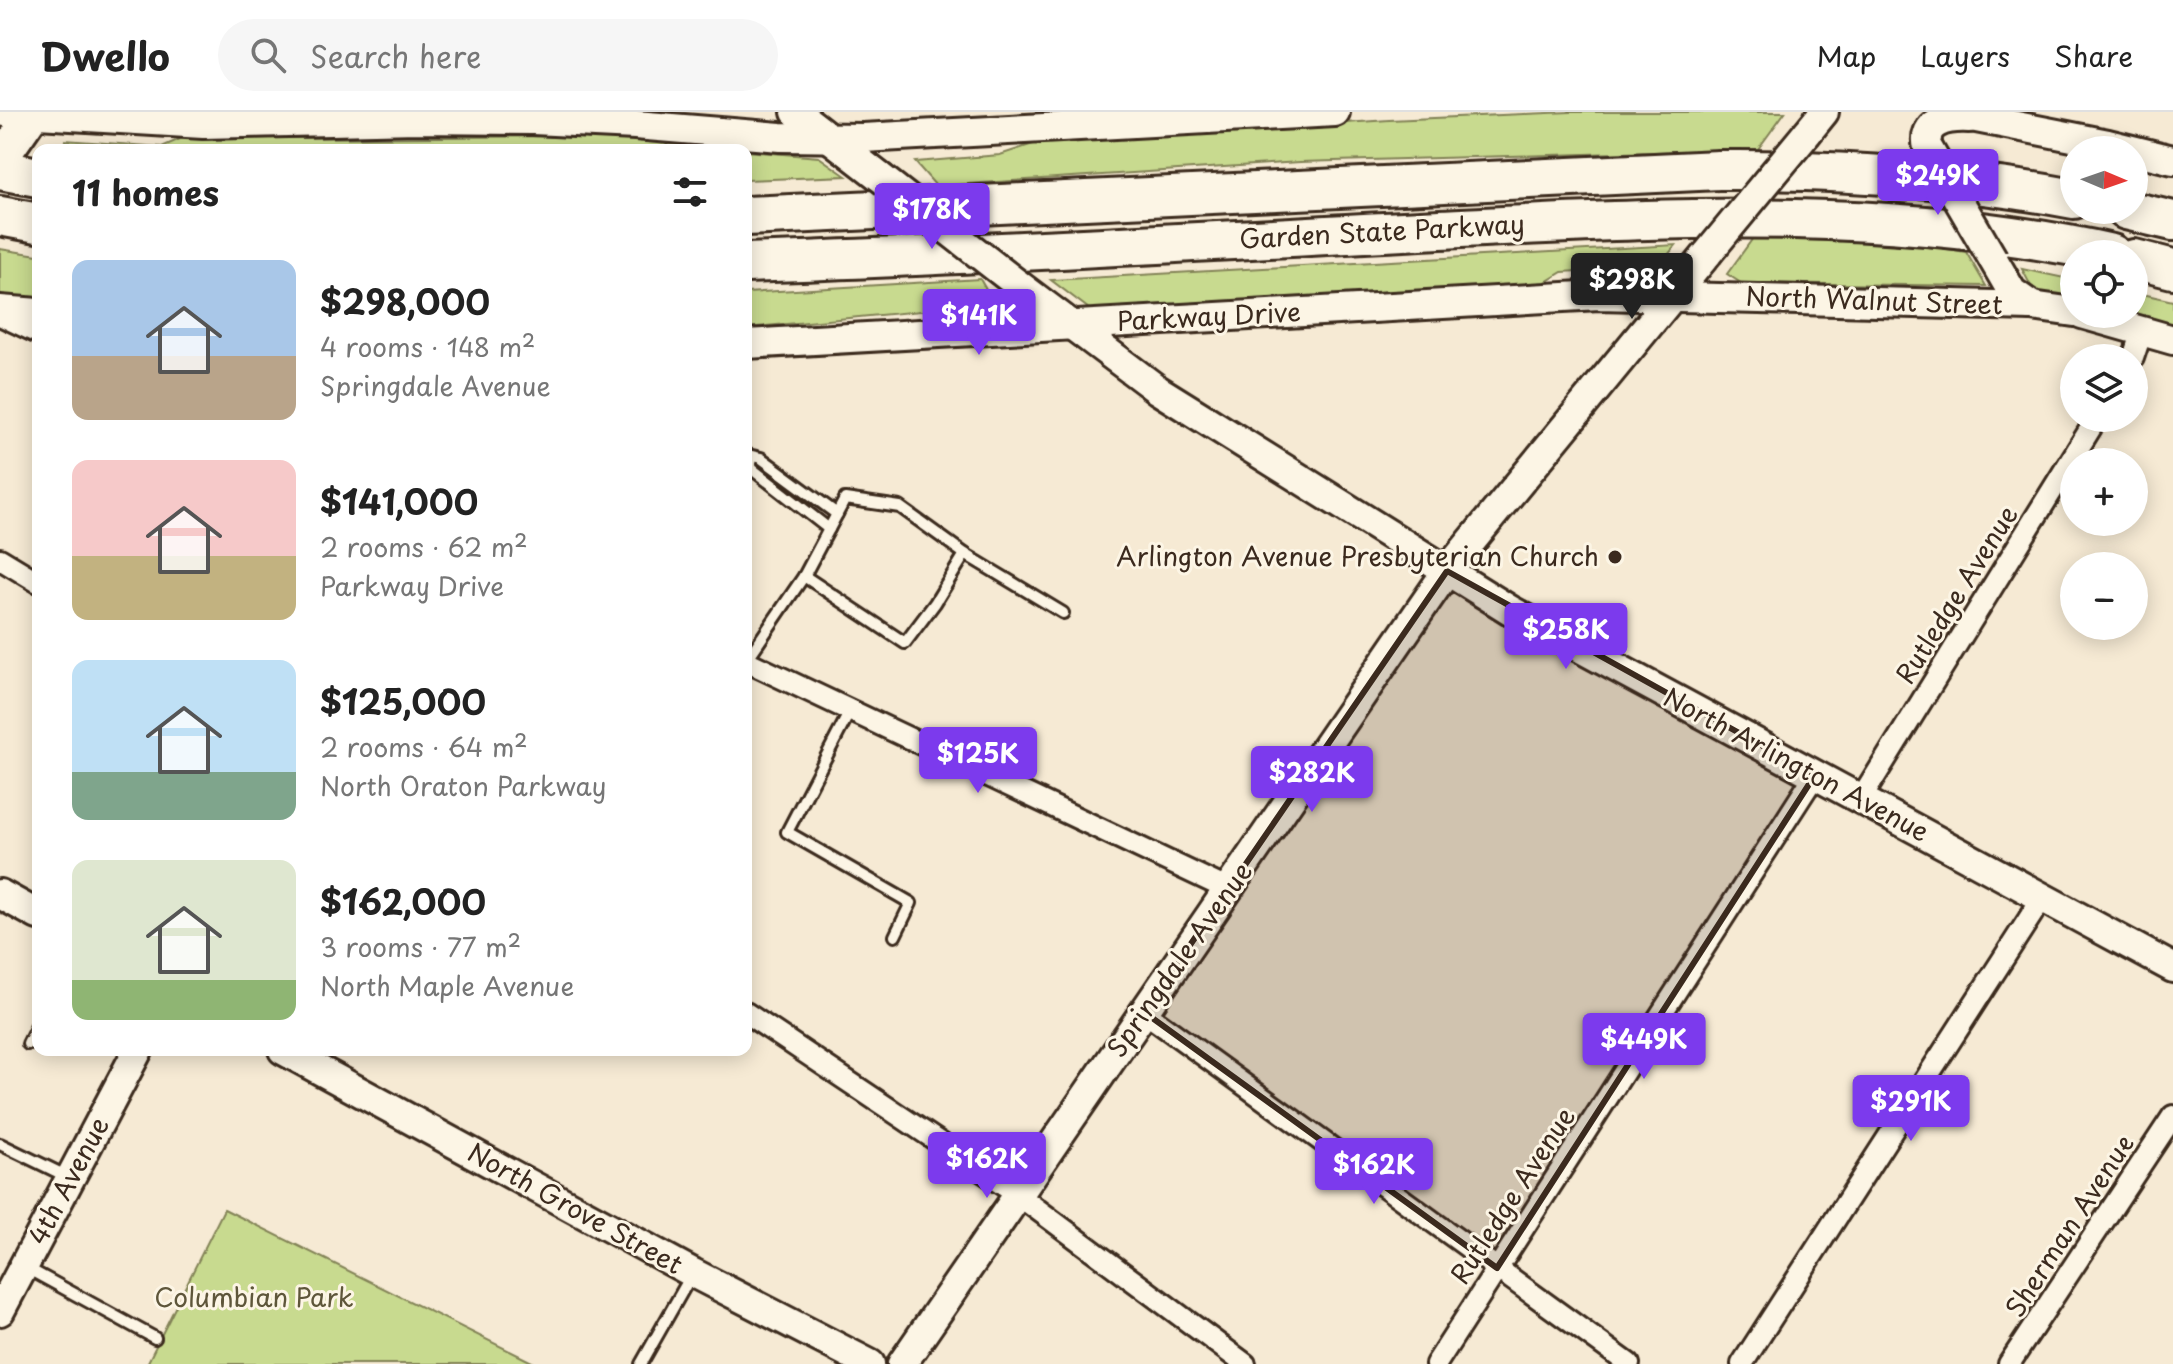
<!DOCTYPE html>
<html lang="en">
<head>
<meta charset="utf-8">
<style>
	body { margin:0; font-family:"Playpen Sans",sans-serif; background:#f6f6f6; color:#222; height:100vh; display:flex; flex-direction:column; font-size:30px; white-space:nowrap }
	* { box-sizing:border-box; margin:0 }
	p { font-size:26px; color:#767676 }
	.icon { flex:none; width:44px; height:44px; fill:none; stroke:currentColor; stroke-width:2; stroke-linecap:round; stroke-linejoin:round }
	.map { position:relative; flex:1; overflow:hidden }
	.drawer { position:absolute; left:32px; top:32px; width:720px; height:912px; display:flex; flex-direction:column; background:#fff; border-radius:16px; box-shadow:0 4px 20px #0003 }
	.drawer>* { flex:none }
	.needle { width:52px; rotate:92deg }
	.controls { position:absolute; left:2060px; top:24px; display:grid; gap:16px }
	.controls a { display:grid; place-items:center; width:88px; height:88px; border-radius:50%; background:#fff; box-shadow:0 4px 20px #0003; font-size:40px }
	.price { position:absolute; translate:-50% -68px; padding:0 18px; border-radius:8px; background:#7c3aed; color:#fff; font-size:26px; line-height:52px; filter:drop-shadow(0 2px 4px #0008) }
	.price::after { content:''; position:absolute; left:50%; top:48px; width:24px; height:18px; margin-left:-12px; background:inherit; clip-path:polygon(0 0,100% 0,50% 100%) }
	.price.current { background:#222; color:#fff }
	ul { padding:0; list-style:none }
	li { display:flex; align-items:center; gap:24px; height:200px; padding:0 40px }
	li span { display:grid; place-items:center; flex:none; width:224px; height:160px; border-radius:16px; color:#555 }
	li>.icon { margin-inline-start:auto }
	span .icon { width:96px; height:96px; fill:#fffc; stroke-width:1 }
	li b { font-size:34px }
	h2 { display:flex; justify-content:space-between; align-items:center; height:96px; padding:0 40px; font-size:34px }
	header { display:flex; align-items:center; gap:48px; box-sizing:border-box; height:112px; padding:0 40px; background:#fff; border-bottom:2px solid #e0e0e0 }
	header strong { font-size:38px }
	nav { display:flex; gap:44px; margin-inline-start:auto; font-size:28px }
	.search { width:560px; height:72px; background:#f6f6f6; display:flex; align-items:center; gap:20px; box-sizing:border-box; padding:0 28px; border-radius:44px; color:#767676; font-size:30px }
	.map>svg:first-child { display:block }
</style>
</head>
<body>
<header>
<strong>Dwello</strong>
<div class="search"><svg class="icon" aria-label="search" viewBox="0 0 24 24"><circle cx="10" cy="10" r="6"/><path d="M15 15l6 6"/></svg>Search here</div>
<nav><a>Map</a><a>Layers</a><a>Share</a></nav>
</header>
<div class="map">
<svg width="2173" height="1252" viewBox="0 0 2173 1252">
	<rect width="100%" height="100%" fill="#f6ead4"/>
	<filter id="ink" filterUnits="userSpaceOnUse"><feTurbulence type="fractalNoise" baseFrequency=".0125" numOctaves="2"/><feDisplacementMap in="SourceGraphic" scale="16" xChannelSelector="R" yChannelSelector="G"/><feConvolveMatrix kernelMatrix="1 2 1 2 8 2 1 2 1" color-interpolation-filters="sRGB"/></filter>
	<g filter="url(#ink)">
		<g fill="#c8da8f" stroke="#828256" stroke-width="2">
			<polygon points="1570,0 1785,0 1758,37 1300,50 936,74 915,50 1000,43 1033,32 1389,8"/>
			<polygon points="189,23 293,26 585,24 738,38 64,38 65,28 162,35"/>
			<polygon points="746,39 819,45 846,64 746,68"/>
			<polygon points="1756,122 1877,126 1966,140 1986,174 1741,171 1727,162"/>
			<polygon points="1676,133 1659,154 1562,160 1539,174 1097,203 1051,168"/>
			<polygon points="0,137 38,143 38,187 5,191 0,188"/>
			<polygon points="2022,157 2074,168 2074,190 2034,180"/>
			<polygon points="980,167 994,192 746,216 746,181"/>
			<polygon points="2134,180 2173,189 2173,213 2127,202 2134,202"/>
			<polygon points="224,1097 536,1252 147,1252"/>
		</g>
		<g fill="none" stroke-linecap="round" stroke-linejoin="round">
			<g stroke="#3b2a1e" stroke-width="16">
				<g id="lane">
					<polyline points="829,417 752,357 748,343 761,346 837,402"/>
					<polyline points="804,464 905,531 935,491 965,442"/>
					<polyline points="746,549 804,464 845,387 900,395 965,442 1063,501"/>
					<polyline points="850,599 787,720 911,791 895,824"/>
					<polyline points="28,932 38,912"/>
					<polyline points="0,1032 70,1066"/>
					<polyline points="25,1155 155,1226"/>
					<polyline points="641,1252 692,1162"/>
				</g>
			</g>
			<g stroke="#3b2a1e" stroke-width="26">
				<g id="street">
					<polyline points="0,203 38,221"/>
					<polyline points="2133,246 2142,219"/>
					<polyline points="0,447 38,470"/>
					<polyline points="746,549 1229,778"/>
					<polyline points="1861,687 2097,306"/>
					<polyline points="1144,900 1629,1252"/>
					<polyline points="746,901 1018,1083 1245,1252"/>
					<polyline points="1436,1252 1815,663"/>
					<polyline points="1742,1252 2043,785"/>
					<polyline points="2009,1252 2173,1004"/>
				</g>
			</g>
			<g stroke="#3b2a1e" stroke-width="34">
				<g id="secondary">
					<polyline points="5,0 203,12 417,7 533,8 635,13 780,25 863,26 1335,0"/>
					<polyline points="796,0 880,65"/>
					<polyline points="1946,0 2108,32 2173,48"/>
					<polyline points="1807,21 1824,0"/>
					<path d="M1928,36C1921,9 1948,5 1969,6"/>
					<polyline points="1993,147 2012,180 2032,194"/>
					<polyline points="1016,171 1158,278 1510,498 2173,856"/>
					<polyline points="0,198 38,201"/>
					<polyline points="2082,202 2173,228"/>
					<polyline points="746,232 1599,183 1993,193 2032,194 2074,200"/>
					<polyline points="0,782 38,803"/>
					<polyline points="283,938 693,1161 870,1252"/>
					<polyline points="0,1199 138,938"/>
					<polyline points="902,1252 1447,459 1708,141"/>
				</g>
			</g>
			<g stroke="#3b2a1e" stroke-width="38">
				<polyline id="primary" points="0,49 34,0"/>
			</g>
			<g stroke="#3b2a1e" stroke-width="44">
				<g id="highway">
					<polyline points="0,58 38,65"/>
					<polyline points="2126,98 2173,109"/>
					<polyline points="0,104 38,111"/>
					<path d="M746,104L1719,58C1838,57 1957,65 2074,87"/>
					<polyline points="2134,147 2173,157"/>
					<path d="M746,151C977,143 1209,129 1440,117C1670,106 1884,92 2112,142"/>
				</g>
			</g>
			<use href="#lane" stroke="#fcf5e5" stroke-width="10"/>
			<use href="#street" stroke="#fcf5e5" stroke-width="20"/>
			<use href="#secondary" stroke="#fcf5e5" stroke-width="28"/>
			<use href="#primary" stroke="#fcf5e5" stroke-width="32"/>
			<use href="#highway" stroke="#fcf5e5" stroke-width="38"/>
			<g stroke="#3b2a1e" stroke-width="34" stroke-linecap="butt">
				<g id="secondary-bridge">
					<polyline points="1928,36 1993,147"/>
					<polyline points="880,65 1016,171"/>
					<polyline points="1708,141 1807,21"/>
				</g>
			</g>
			<use href="#secondary-bridge" stroke="#fcf5e5" stroke-width="28"/>
		</g>
	</g>
	<path fill="#3b2a1e" fill-opacity="0.2" stroke="#3b2a1e" stroke-width="6" stroke-linejoin="round" d="M1447,459L1815,663L1497,1156L1144,900Z"/>
	<circle fill="#3b2a1e" stroke="#fcf5e5" stroke-width="3" cx="1615" cy="445" r="8"/>
	<g text-anchor="middle" stroke-width="6" stroke-linejoin="round" paint-order="stroke">
		<g font-size="26" fill="#3b2a1e" stroke="#fcf5e5">
			<text transform="translate(1382 120) rotate(-3)" y="9">Garden State Parkway</text>
			<text transform="translate(1874 189) rotate(2)" y="9">North Walnut Street</text>
			<text transform="translate(1209 205) rotate(-3)" y="9">Parkway Drive</text>
			<text transform="translate(1957 483) rotate(-58)" y="9">Rutledge Avenue</text>
			<text transform="translate(1796 653) rotate(28)" y="9">North Arlington Avenue</text>
			<text transform="translate(1180 848) rotate(-55)" y="9">Springdale Avenue</text>
			<text transform="translate(69 1069) rotate(-62)" y="9">4th Avenue</text>
			<text transform="translate(1513 1084) rotate(-57)" y="9">Rutledge Avenue</text>
			<text transform="translate(575 1097) rotate(29)" y="9">North Grove Street</text>
			<text transform="translate(2070 1114) rotate(-57)" y="9">Sherman Avenue</text>
		</g>
		<g font-size="26" fill="#3b2a1e" stroke="#fcf5e5" text-anchor="end">
			<text x="1599" y="454">Arlington Avenue Presbyterian Church</text>
		</g>
		<g font-size="26" fill="#5e563a" stroke="#fcf5e5">
			<text x="254" y="1195">Columbian Park</text>
		</g>
	</g>
</svg>
<div class="controls">
<a><svg class="needle" viewBox="-14 -14 28 28"><path d="M0-13l5 13h-10z" fill="#e53935"/><path d="M0 13l5-13h-10z" fill="#767676"/></svg></a>
<a><svg class="icon" aria-label="locate" viewBox="0 0 24 24"><circle cx="12" cy="12" r="6"/><path d="M12 2v4M12 18v4M2 12h4M18 12h4"/></svg></a>
<a><svg class="icon" aria-label="layers" viewBox="0 0 24 24"><path d="M12 4l9 5-9 5-9-5zM3 14l9 5 9-5"/></svg></a>
<a>+</a>
<a>−</a>
</div>
<b class="price" style="left:1938px;top:105px">$249K</b>
<b class="price" style="left:932px;top:139px">$178K</b>
<b class="price current" style="left:1632px;top:209px">$298K</b>
<b class="price" style="left:979px;top:245px">$141K</b>
<b class="price" style="left:1566px;top:559px">$258K</b>
<b class="price" style="left:978px;top:683px">$125K</b>
<b class="price" style="left:1312px;top:702px">$282K</b>
<b class="price" style="left:1644px;top:969px">$449K</b>
<b class="price" style="left:1911px;top:1031px">$291K</b>
<b class="price" style="left:987px;top:1088px">$162K</b>
<b class="price" style="left:1374px;top:1094px">$162K</b>
<section class="drawer">
<h2>11 homes<svg class="icon" aria-label="filters" viewBox="0 0 24 24"><path d="M4 7h16M4 17h16"/><circle cx="9" cy="7" r="2"/><circle cx="15" cy="17" r="2"/></svg></h2>
<ul>
<li><span style="background:linear-gradient(#a9c7e8 60%,#b9a48a 0)"><svg class="icon" aria-label="home" viewBox="0 0 24 24"><path d="M3 11l9-7 9 7M6 9v11h12V9"/></svg></span><div><b>$298,000</b><p>4 rooms · 148 m²</p><p>Springdale Avenue</p></div></li>
<li><span style="background:linear-gradient(#f6c9c9 60%,#c2b280 0)"><svg class="icon" aria-label="home" viewBox="0 0 24 24"><path d="M3 11l9-7 9 7M6 9v11h12V9"/></svg></span><div><b>$141,000</b><p>2 rooms · 62 m²</p><p>Parkway Drive</p></div></li>
<li><span style="background:linear-gradient(#bfe0f5 70%,#7fa58c 0)"><svg class="icon" aria-label="home" viewBox="0 0 24 24"><path d="M3 11l9-7 9 7M6 9v11h12V9"/></svg></span><div><b>$125,000</b><p>2 rooms · 64 m²</p><p>North Oraton Parkway</p></div></li>
<li><span style="background:linear-gradient(#dfe7d0 75%,#8fb573 0)"><svg class="icon" aria-label="home" viewBox="0 0 24 24"><path d="M3 11l9-7 9 7M6 9v11h12V9"/></svg></span><div><b>$162,000</b><p>3 rooms · 77 m²</p><p>North Maple Avenue</p></div></li>
</ul>
</section>
</div>
</body>
</html>
